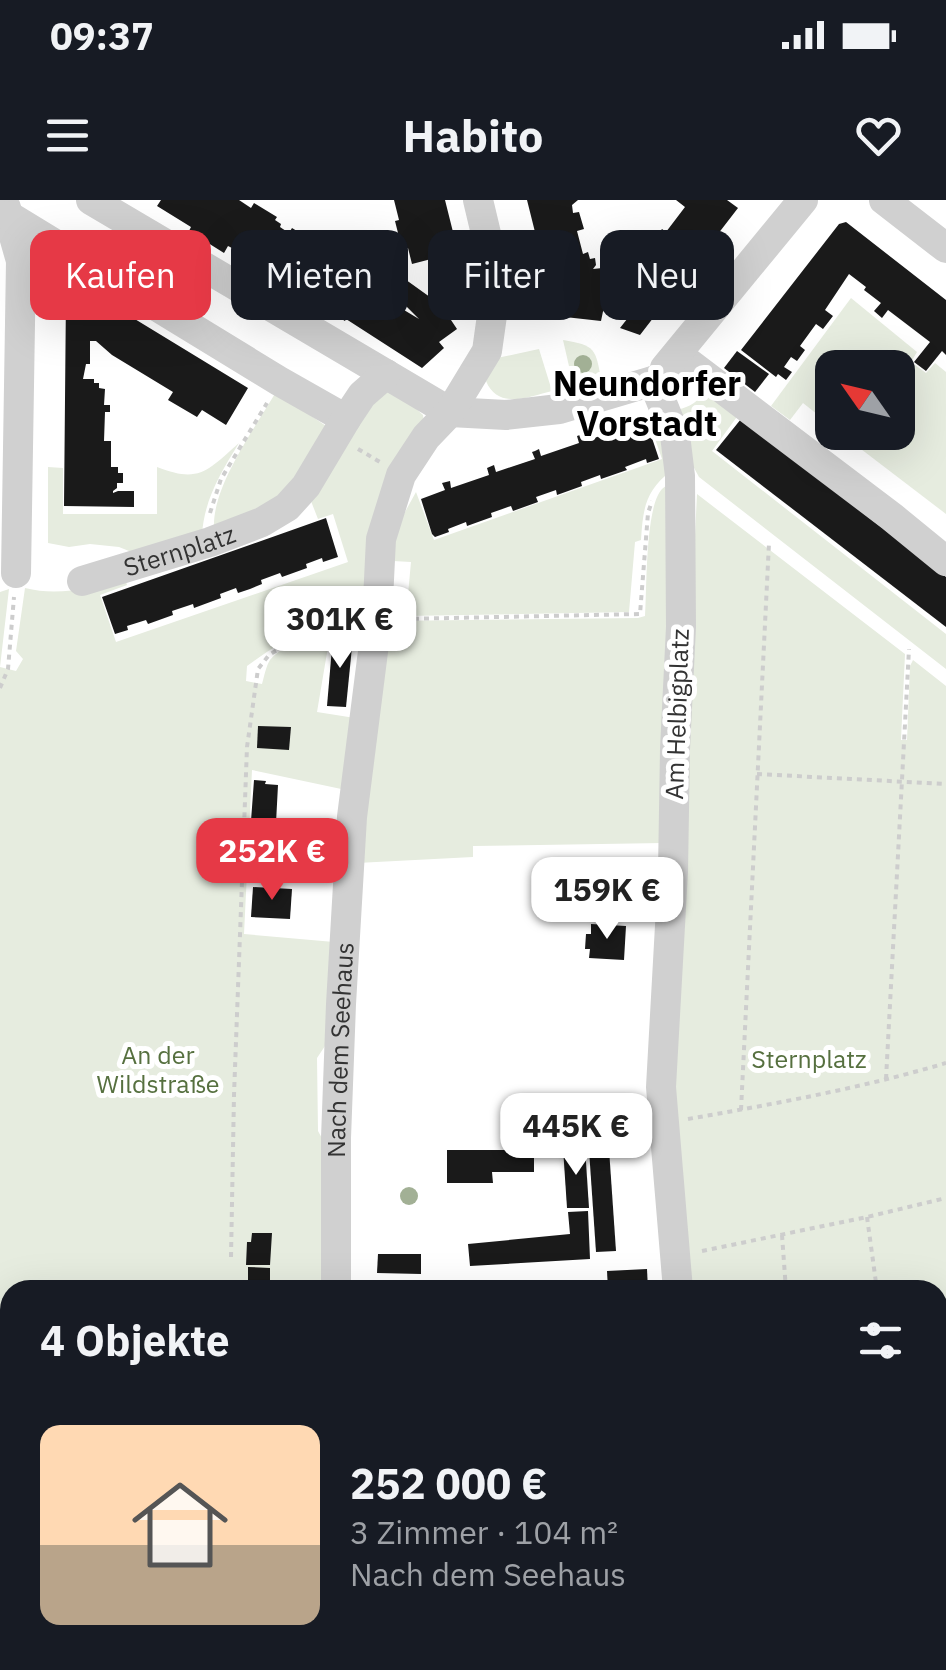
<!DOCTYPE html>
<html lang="de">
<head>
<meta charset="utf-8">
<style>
	body { margin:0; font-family:"IBM Plex Sans",sans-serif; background:#20242c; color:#f1f3f6; height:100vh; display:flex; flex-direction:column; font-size:38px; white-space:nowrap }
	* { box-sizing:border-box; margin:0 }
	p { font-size:32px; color:#9ea1a6 }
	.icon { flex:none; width:55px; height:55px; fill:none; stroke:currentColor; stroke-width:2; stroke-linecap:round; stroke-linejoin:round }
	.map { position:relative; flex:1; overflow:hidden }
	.drawer { position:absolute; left:0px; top:1080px; width:948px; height:390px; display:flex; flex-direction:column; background:#171b24; border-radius:30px 30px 0 0; box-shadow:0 10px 40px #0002 }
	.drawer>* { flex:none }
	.guide { position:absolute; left:30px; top:30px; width:888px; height:90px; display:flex; gap:20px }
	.needle { width:65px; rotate:304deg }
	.controls { position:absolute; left:815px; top:150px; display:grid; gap:20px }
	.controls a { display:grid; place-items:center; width:100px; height:100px; border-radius:20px; background:#171b24; box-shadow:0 10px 40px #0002; font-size:50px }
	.price { position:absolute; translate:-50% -85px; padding:0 22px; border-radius:20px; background:#fff; color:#222; font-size:32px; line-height:65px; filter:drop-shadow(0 2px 5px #0008) }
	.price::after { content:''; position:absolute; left:50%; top:60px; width:30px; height:22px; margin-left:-15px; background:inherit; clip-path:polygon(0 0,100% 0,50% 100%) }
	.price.active { background:#e63946; color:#fff }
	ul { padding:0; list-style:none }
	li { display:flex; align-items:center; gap:30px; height:250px; padding:0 40px }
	li span { display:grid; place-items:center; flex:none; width:280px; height:200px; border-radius:20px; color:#555 }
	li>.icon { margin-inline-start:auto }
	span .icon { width:120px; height:120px; fill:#fffc; stroke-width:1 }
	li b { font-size:42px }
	h2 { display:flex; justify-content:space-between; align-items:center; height:120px; padding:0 40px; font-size:42px }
	.pill { padding:0 35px; border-radius:20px; background:#171b24; box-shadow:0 10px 40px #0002; font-size:35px; line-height:90px }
	.pill.active { background:#e63946; color:#fff }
	.status { display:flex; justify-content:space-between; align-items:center; height:70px; padding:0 50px; background:#171b24; direction:ltr }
	.status svg { height:28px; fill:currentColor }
	header { display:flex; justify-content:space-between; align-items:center; height:130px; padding:0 40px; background:#171b24; font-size:45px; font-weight:800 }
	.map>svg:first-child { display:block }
</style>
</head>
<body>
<div class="status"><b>09:37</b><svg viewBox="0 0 49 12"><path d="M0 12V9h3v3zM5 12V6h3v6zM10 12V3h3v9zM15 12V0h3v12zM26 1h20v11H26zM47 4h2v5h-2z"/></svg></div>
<header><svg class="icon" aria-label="menu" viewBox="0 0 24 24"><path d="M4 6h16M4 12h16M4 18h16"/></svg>Habito<svg class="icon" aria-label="heart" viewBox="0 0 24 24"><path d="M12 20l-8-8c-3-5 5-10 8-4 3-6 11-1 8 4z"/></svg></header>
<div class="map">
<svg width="946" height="1470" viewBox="0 0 946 1470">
	<rect width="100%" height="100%" fill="#fff"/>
	<g fill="#e6ecdf">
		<polygon points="851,98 917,152 911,162 926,173 935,163 946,172 946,314 840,233 898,232 898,168 832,168 832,226 803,203 790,220 771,206"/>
		<path d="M563,140C595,145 596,149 601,180L574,188Z"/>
		<path d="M539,149L552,191C528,197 498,210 486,181L497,158Z"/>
		<path d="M708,184L739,214L712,251L946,434V469L699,277L693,266L676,210C694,206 700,200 708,184Z"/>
		<path d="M383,189L414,207L423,215L424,223L367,413C316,425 290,434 247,466L246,481L262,484C264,477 266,466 270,460C286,439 339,429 363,427L361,437L330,435L317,512L355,518L346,590L252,570L244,734L334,742L331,837L317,858L318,931L329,951L330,1090H10V1460H69V1470H0V392L9,389L0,467L16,471L23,459L16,451L25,388C60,397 91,387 125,379L127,385L100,395L116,442L348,362L333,314L318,319L309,296Z"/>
		<path d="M276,192L329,228L290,293L214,328C212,286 255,228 276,192Z"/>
		<path d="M661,215L671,271C645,291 643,309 641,340L635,342L629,412L406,416L411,362L393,361L394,332L416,292L434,340L662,259L651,227Z"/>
		<path d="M239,243C221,272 204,300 202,335L139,355L119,347L90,344L69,347L48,343V267L63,268V314H157V267C200,284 208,270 239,243Z"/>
		<path d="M676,281L663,643L473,646V657L357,663L387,421L638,418L645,416C647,389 645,307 662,289C666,285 671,284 676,281Z"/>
		<polygon points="697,294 905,454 901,540 907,540 910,466 913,460 946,486 946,1324 938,1326 938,1090 686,1090 670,852"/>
		<polygon points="938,1366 946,1367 946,1470 711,1470 711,1460 938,1460"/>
	</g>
	<g fill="#1a1a1a">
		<polygon points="161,0 239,0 251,8 254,3 277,17 275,20 281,24 280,27 289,33 292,28 328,50 326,54 355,72 361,69 370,75 370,81 365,90 402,113 404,110 419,119 391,91 402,77 441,105 457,129 439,142 444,148 422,168 346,119 345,121 277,81 269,75 271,72 262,66 259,70 233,54 236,50 228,46 224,53 189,31 191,27 157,6"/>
		<polygon points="394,0 445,0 458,52 412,64 408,48 402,49 395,21 399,20"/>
		<polygon points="527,0 578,0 572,5 573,13 579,12 584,29 577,31 583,54 588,52 590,59 595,58 596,65 593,69 612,67 629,45 642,55 662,29 666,32 685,7 676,0 727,0 738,8 640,135 620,128 664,72 644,57 619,90 617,99 606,97 601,121 556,116"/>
		<polygon points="846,22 946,100 946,155 942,151 926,171 914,162 930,142 888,110 882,118 874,111 881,103 864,90 866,87 849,74 825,110 833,116 823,129 816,124 800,146 805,150 797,161 791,157 784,167 792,172 786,180 778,174 776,177 741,150 839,24"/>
		<polygon points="79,85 248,188 226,225 202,210 197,217 168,200 173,192 112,155 96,141 90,141 90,164 86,164 83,179 94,179 94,183 99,183 99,188 105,189 104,205 110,205 110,212 105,212 104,241 111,241 111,267 118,267 118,273 123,273 123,283 117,283 117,288 113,291 113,293 118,291 134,291 134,307 64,306 66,93"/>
		<polygon points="737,151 769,174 755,192 724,168"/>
		<polygon points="628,218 630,226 646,220 659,259 647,263 646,259 625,267 627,270 601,279 600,275 581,282 582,286 557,295 556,290 536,297 538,302 513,311 511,306 491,313 492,317 467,326 466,322 448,329 449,332 435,337 432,334 421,299 445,290 442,283 450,281 451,288 489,275 487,268 494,265 496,272 535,259 532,252 535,251 539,249 541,256 579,243 577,236 583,234 585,241 624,228 622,220"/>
		<polygon points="741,219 946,377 946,427 716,250"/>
		<polygon points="326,318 338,357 323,362 322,358 306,364 307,368 282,377 280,373 261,380 262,384 250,389 238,393 236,388 220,394 221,398 194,408 193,404 172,411 173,415 148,424 146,420 127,426 128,430 115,434 102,397"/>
		<polygon points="333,436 353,437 346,507 327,506"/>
		<polygon points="258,526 291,527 289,550 257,548"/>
		<polygon points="254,580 266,581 265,584 278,585 276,623 251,621"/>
		<polygon points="253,687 292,689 290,719 251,717"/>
		<polygon points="591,724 626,726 624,760 589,758 590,749 585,749 586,734 591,734"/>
		<polygon points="585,947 589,1008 567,1008 563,948"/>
		<polygon points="609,949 616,1051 596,1052 589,950"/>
		<polygon points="447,950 534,950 534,972 492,972 493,983 447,983"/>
		<polygon points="588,1011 590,1059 470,1066 468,1044 570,1034 568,1012"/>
		<polygon points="252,1033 272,1033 270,1065 246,1065 247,1042 251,1042"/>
		<polygon points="378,1054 421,1054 421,1074 377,1073"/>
		<polygon points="248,1067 270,1068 270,1082 248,1082"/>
		<polygon points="647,1069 648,1090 608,1090 607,1071"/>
		<polygon points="472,1460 532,1461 531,1470 472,1470"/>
	</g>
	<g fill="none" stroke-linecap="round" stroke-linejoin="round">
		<g stroke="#cdcdcd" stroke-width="4" stroke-dasharray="5 5" stroke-linecap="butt">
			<polyline points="358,249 380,262"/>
			<polyline points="210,313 221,279 267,203"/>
			<polyline points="404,419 640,414 648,313 652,301"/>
			<polyline points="0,488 8,469 14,397"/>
			<polyline points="757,574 946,584"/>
			<polyline points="886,879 909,449"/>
			<polyline points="741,910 769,343"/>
			<path d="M688,919C774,904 862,888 946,863"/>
			<polyline points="867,1017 877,1090"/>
			<polyline points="782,1035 786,1090"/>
			<polyline points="702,1051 867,1017 946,998"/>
			<polyline points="231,1057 234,895 247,547 258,469 269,455 298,437 350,422"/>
		</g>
		<g stroke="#d0d0d0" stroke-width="30">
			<polyline points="91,0 450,212 506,215 559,209 653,181"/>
			<polyline points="884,0 946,48"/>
			<polyline points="6,8 21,61 16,373"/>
			<polyline points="9,16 279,181 346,219 362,195 386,174"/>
			<polyline points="678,155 892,317 946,361"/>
			<polyline points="665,168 803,0"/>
			<polyline points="653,181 675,235 680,276 681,427 675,549 673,672 661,887 678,1090"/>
			<path id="s1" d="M82,381L210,342L262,322L287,307L306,286L346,219"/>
			<path id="s2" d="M336,1090V938L341,804L352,617L377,420L381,339L401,275L426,237L450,212L487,151L495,94L493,63L478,0"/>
			<polyline points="938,1344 946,1343"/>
			<polyline points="300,1470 301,1460"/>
			<polyline points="703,1470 704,1460"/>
		</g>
	</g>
	<g fill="#a2b095">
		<circle cx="583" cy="164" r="9"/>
		<circle cx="409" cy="996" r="9"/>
	</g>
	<g text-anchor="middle" stroke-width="10" stroke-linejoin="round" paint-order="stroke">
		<g font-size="25" fill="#333" stroke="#fff">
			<text dy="9" stroke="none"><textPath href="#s1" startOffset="102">Sternplatz</textPath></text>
			<text transform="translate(677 514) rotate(-88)" y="9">Am Helbigplatz</text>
			<text dy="9" stroke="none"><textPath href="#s2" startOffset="240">Nach dem Seehaus</textPath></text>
		</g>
		<g font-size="25" fill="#56703f" stroke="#fff">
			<text x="158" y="864">An der<tspan x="158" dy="29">Wildstraße</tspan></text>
			<text x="809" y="868">Sternplatz</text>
		</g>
		<g font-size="35" font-weight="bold" fill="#000" stroke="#fff">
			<text x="647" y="196">Neundorfer<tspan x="647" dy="40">Vorstadt</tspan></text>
		</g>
	</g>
</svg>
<div class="controls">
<a><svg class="needle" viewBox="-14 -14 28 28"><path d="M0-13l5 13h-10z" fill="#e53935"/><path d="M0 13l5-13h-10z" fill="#9ea1a6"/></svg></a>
</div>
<b class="price" style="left:340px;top:471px">301K €</b>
<b class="price active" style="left:272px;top:703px">252K €</b>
<b class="price" style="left:607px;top:742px">159K €</b>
<b class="price" style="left:576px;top:978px">445K €</b>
<div class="guide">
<a class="pill active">Kaufen</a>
<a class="pill">Mieten</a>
<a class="pill">Filter</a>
<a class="pill">Neu</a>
</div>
<section class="drawer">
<h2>4 Objekte<svg class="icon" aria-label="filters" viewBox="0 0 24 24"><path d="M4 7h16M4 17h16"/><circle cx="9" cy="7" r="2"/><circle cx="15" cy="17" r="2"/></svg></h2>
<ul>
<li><span style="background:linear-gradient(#ffd9b3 60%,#b9a48a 0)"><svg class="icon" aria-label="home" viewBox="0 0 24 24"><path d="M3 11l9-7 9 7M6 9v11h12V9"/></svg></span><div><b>252 000 €</b><p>3 Zimmer · 104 m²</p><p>Nach dem Seehaus</p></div></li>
</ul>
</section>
</div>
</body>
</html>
